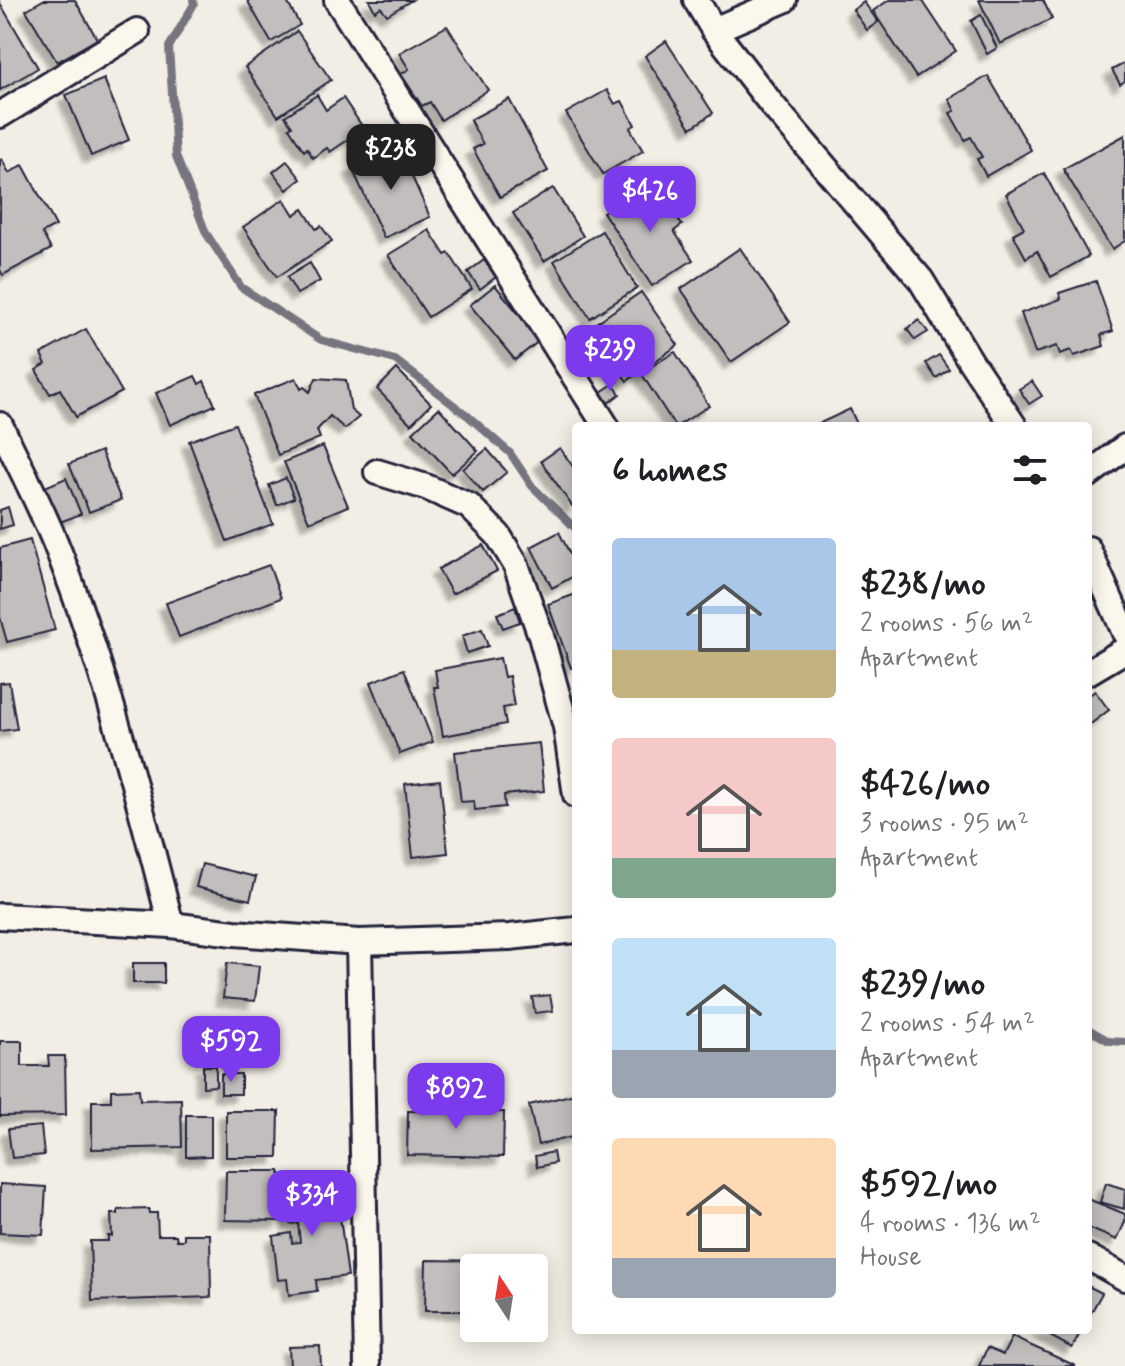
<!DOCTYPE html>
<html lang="en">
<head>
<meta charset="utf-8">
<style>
	body { margin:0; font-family:Mynerve,sans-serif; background:#f6f6f6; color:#202124; height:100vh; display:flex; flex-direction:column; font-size:30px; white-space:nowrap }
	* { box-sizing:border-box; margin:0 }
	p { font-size:26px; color:#757577 }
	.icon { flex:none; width:44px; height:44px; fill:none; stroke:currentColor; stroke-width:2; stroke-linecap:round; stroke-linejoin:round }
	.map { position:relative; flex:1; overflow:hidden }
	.side { position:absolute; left:572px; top:422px; width:520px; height:912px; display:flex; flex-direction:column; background:#fff; border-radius:8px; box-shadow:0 4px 20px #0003 }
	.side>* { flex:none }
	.needle { width:52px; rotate:348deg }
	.controls { position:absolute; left:460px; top:1254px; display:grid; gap:16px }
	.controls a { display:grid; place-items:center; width:88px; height:88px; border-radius:8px; background:#fff; box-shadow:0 4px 20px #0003; font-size:40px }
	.price { position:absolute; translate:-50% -68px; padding:0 18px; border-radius:16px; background:#7c3aed; color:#fff; font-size:26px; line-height:52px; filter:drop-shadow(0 2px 4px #0008) }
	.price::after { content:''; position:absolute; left:50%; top:48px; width:24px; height:18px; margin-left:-12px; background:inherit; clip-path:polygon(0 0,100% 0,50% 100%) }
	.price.on { background:#222; color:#fff }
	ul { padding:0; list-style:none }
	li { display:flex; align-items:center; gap:24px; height:200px; padding:0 40px }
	li span { display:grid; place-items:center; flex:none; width:224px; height:160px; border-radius:8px; color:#555 }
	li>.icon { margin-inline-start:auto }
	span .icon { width:96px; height:96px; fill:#fffc; stroke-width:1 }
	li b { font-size:34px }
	h2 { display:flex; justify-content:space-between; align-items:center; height:96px; padding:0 40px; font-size:34px }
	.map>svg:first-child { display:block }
</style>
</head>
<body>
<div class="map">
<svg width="1125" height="1366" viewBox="0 0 1125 1366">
	<defs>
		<filter id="shadow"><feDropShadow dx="-7" dy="7" stdDeviation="2" flood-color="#0004"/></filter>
	</defs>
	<rect width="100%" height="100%" fill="#f2eee5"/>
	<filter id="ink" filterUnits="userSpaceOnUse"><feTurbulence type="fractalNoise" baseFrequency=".0125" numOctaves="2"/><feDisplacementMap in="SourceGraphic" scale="16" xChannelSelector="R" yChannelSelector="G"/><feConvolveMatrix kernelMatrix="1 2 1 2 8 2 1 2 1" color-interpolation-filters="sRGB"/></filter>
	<g filter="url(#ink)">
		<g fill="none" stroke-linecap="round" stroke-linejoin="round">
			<g stroke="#76747f" stroke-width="8">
				<polyline points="193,0 194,4 169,47 176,156 206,233 241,287 321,340 395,360 468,416 510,453 532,486 576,529"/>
				<polyline points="1088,1029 1109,1041 1125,1042"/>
			</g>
		</g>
		<g fill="#c2bebe" stroke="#22223b" stroke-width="2" filter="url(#shadow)">
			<polygon points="43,0 75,0 97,39 57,62 26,10"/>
			<polygon points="247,0 286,0 300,25 271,42"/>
			<polygon points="369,0 412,0 387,15 381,7 375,11"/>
			<polygon points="889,0 922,0 956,51 916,77 873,11"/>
			<polygon points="979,0 1043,0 1052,19 1000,44"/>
			<polygon points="864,2 878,22 867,30 853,10"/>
			<polygon points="0,3 38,68 0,90"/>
			<polygon points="981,15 997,48 987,54 971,21"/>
			<polygon points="447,26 488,90 441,120 430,102 422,106 401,74 409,69 399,53"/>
			<polygon points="297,31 331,80 278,116 245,67"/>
			<polygon points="666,41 713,113 691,128 645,56"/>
			<polygon points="1125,63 1125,81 1120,84 1112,70"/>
			<polygon points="988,76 1031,150 986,176 977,159 982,157 971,137 965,140 950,113 955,111 949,99"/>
			<polygon points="104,79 129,140 91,156 66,95"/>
			<polygon points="607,90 615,104 622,101 635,125 630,128 643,151 603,174 566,113"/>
			<polygon points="317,95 326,110 343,98 364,129 330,152 327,148 313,158 307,148 304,151 289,128 292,126 285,116"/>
			<polygon points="509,99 548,171 500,197 473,149 483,144 470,120"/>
			<polygon points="1125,135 1125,241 1112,249 1063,169"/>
			<polygon points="399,147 430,217 384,238 352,168"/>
			<polygon points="2,159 9,173 23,165 56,226 42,233 51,249 3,275 0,270 0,160"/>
			<polygon points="287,161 301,179 287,190 273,172"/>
			<polygon points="1044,173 1089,256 1051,277 1037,251 1026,258 1013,234 1024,228 1006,194"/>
			<polygon points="645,185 655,201 663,196 682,225 674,231 693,260 652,286 603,212"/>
			<polygon points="553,188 583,236 544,261 513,213"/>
			<polygon points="284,199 294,215 303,209 316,229 321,226 332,241 277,277 243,227"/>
			<polygon points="429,230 445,255 449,253 472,289 428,317 388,255"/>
			<polygon points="602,231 637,288 590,318 554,261"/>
			<polygon points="740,248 790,322 731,362 681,289"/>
			<polygon points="484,260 496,277 480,289 468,272"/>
			<polygon points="310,263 320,281 297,294 287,277"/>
			<polygon points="1096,281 1113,331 1101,335 1104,346 1074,356 1071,350 1060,354 1057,346 1035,353 1021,313 1061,299 1059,293"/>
			<polygon points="495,285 540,340 515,360 470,305"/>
			<polygon points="641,292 678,345 627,381 617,367 613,371 594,343 598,340 589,328"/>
			<polygon points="919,320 928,332 915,340 907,329"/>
			<polygon points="86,329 122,392 76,417 60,389 50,394 36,370 46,364 41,354"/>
			<polygon points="675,352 709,406 677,426 675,426 641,373"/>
			<polygon points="939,355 949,369 936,378 926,363"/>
			<polygon points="397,369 431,404 411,424 377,389"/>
			<polygon points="195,376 199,384 204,381 215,405 170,425 156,393"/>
			<polygon points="296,378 301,389 304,387 310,392 316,378 346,380 351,410 359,417 345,429 330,416 317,430 320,438 278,455 254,395"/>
			<polygon points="1032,381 1042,396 1029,404 1019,389"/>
			<polygon points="613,384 620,394 608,403 601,392"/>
			<polygon points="439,408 478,451 452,474 413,432"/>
			<polygon points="850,409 858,426 817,426 816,425"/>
			<polygon points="235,424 273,524 227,541 189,441"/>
			<polygon points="323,446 348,506 309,522 284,462"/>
			<polygon points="560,448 576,471 576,504 572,506 541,461"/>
			<polygon points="487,449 507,472 483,492 463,469"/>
			<polygon points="101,451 121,500 89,512 69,464"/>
			<polygon points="66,478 81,514 60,522 45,487"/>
			<polygon points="286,478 294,498 277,505 269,485"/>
			<polygon points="8,507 13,525 0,529 0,510"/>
			<polygon points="559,532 576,566 576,575 552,588 531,547"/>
			<polygon points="30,540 55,630 7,642 0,617 0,548"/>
			<polygon points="483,545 497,571 452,594 438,569"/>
			<polygon points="269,565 281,598 179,637 166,603"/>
			<polygon points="576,594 576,666 571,668 548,604"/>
			<polygon points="515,607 520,622 503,628 497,614"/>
			<polygon points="482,629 488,646 467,653 462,636"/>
			<polygon points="500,658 504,677 509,676 514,706 503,708 506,724 443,736 434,687 438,687 435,670"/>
			<polygon points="404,669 433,742 400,754 371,682"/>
			<polygon points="9,682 17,729 0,731 0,683"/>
			<polygon points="1095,691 1109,710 1088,726 1088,696"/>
			<polygon points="539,743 544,791 504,795 505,807 475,810 474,801 461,802 455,752"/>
			<polygon points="440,780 448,853 413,857 405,784"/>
			<polygon points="202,864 256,877 250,900 196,887"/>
			<rect x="133" y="963" width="31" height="20"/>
			<polygon points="227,963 259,966 255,1001 223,998"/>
			<polygon points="550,995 553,1011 535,1013 532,997"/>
			<polygon points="0,1041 22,1041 22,1066 49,1066 48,1056 65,1056 66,1115 0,1116"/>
			<polygon points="203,1066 216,1066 216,1086 203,1087"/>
			<rect x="221" y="1074" width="20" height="20"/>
			<polygon points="574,1087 576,1087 576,1136 538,1145 529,1105 575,1094"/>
			<polygon points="139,1089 140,1100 181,1099 182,1147 92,1149 92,1101 111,1101 111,1090"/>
			<polygon points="423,1103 488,1104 488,1112 504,1112 503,1157 407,1155 408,1111 423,1111"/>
			<polygon points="226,1111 279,1111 278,1157 226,1157"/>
			<polygon points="186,1115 211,1115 211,1156 186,1157"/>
			<polygon points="41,1126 44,1155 12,1158 8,1129"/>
			<polygon points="553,1152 555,1163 537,1167 535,1156"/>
			<polygon points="226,1171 280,1171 280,1221 225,1220"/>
			<polygon points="335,1180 348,1276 316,1280 317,1291 289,1295 287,1279 278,1280 273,1236 291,1233 292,1243 300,1242 298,1223 290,1224 285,1187"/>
			<polygon points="1106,1183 1125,1189 1124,1209 1100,1202"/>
			<polygon points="0,1184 46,1187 43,1235 0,1233"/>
			<polygon points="1088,1199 1125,1214 1125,1222 1117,1240 1088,1228"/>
			<polygon points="149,1209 149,1213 157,1213 158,1235 176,1235 177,1240 184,1240 184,1234 210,1234 211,1297 92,1301 90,1241 108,1241 108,1236 112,1236 111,1214 118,1214 118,1210"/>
			<polygon points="426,1260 501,1261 501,1268 474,1268 474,1311 425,1311"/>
			<polygon points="1088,1286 1102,1293 1088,1318"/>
			<polygon points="1039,1330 1082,1330 1072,1348"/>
			<polygon points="1012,1337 1076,1366 979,1366 987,1348 1003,1355"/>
			<polygon points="320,1346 321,1366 290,1366 289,1347"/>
		</g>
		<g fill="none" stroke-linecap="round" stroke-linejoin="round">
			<g stroke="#22223b" stroke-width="30">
				<g id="minor">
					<polyline points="337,0 606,426"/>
					<polyline points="696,0 714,30 773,106 921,280 971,362 1014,426"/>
					<polyline points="714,30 784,0"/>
					<polyline points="0,115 137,31"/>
					<path d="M0,425C20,467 42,508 59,552C106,673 139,799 171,925"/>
					<polyline points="377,472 426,487 469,506 498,535 516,565 541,636 566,727 576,795"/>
					<polyline points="1088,475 1125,447"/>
					<polyline points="1088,549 1125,633"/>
					<polyline points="1088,672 1125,650"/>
					<polyline points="0,916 171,925 234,933 359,942 509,937 576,930"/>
					<polyline points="359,942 367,1366"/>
					<polyline points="1088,1257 1125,1278"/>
				</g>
			</g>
			<use href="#minor" stroke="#fbf7ec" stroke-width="24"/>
		</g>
	</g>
</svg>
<div class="controls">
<a><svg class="needle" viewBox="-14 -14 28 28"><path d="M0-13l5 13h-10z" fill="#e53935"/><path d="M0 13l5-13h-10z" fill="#757577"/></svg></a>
</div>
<b class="price on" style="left:391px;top:192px">$238</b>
<b class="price" style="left:650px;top:234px">$426</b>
<b class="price" style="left:610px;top:393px">$239</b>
<b class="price" style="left:231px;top:1084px">$592</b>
<b class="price" style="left:456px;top:1131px">$892</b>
<b class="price" style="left:312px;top:1238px">$334</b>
<section class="side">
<h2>6 homes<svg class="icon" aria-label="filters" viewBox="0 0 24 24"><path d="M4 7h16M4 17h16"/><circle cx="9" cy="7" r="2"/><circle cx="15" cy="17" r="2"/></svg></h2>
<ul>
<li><span style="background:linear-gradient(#a9c7e8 70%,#c2b280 0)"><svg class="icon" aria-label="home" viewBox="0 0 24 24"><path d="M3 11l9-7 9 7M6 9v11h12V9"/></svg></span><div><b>$238/mo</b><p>2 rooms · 56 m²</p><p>Apartment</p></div></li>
<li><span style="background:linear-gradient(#f6c9c9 75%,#7fa58c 0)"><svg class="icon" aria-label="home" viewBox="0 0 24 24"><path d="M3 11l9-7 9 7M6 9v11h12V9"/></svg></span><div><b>$426/mo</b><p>3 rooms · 95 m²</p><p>Apartment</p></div></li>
<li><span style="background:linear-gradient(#bfe0f5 70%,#9aa5b1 0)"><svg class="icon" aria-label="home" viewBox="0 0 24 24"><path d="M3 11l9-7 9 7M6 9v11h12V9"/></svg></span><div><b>$239/mo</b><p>2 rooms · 54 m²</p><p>Apartment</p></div></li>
<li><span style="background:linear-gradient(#ffd9b3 75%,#9aa5b1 0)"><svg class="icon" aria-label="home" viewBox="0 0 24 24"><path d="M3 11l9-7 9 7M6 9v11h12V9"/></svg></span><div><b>$592/mo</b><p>4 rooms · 136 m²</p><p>House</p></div></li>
</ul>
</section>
</div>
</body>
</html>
